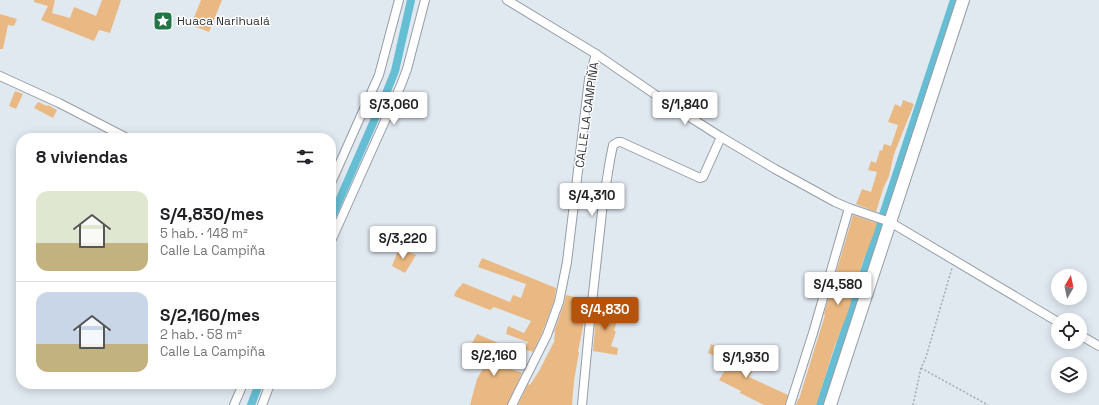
<!DOCTYPE html>
<html lang="es">
<head>
<meta charset="utf-8">
<style>
	body { margin:0; font-family:"Space Grotesk",sans-serif; background:#f2f2f2; color:#202124; height:100vh; display:flex; flex-direction:column; font-size:15px; white-space:nowrap }
	* { box-sizing:border-box; margin:0 }
	p { font-size:13px; color:#757577 }
	.icon { flex:none; width:22px; height:22px; fill:none; stroke:currentColor; stroke-width:2; stroke-linecap:round; stroke-linejoin:round }
	.map { position:relative; flex:1; overflow:hidden }
	.details { position:absolute; left:16px; top:133px; width:320px; height:256px; display:flex; flex-direction:column; background:#fff; border-radius:16px; box-shadow:0 2px 10px #0003 }
	.details>* { flex:none }
	.needle { width:26px; rotate:9deg }
	.fabs { position:absolute; left:1051px; top:269px; display:grid; gap:8px }
	.fabs a { display:grid; place-items:center; width:36px; height:36px; border-radius:50%; background:#fff; box-shadow:0 2px 10px #0003; font-size:20px }
	.price { position:absolute; translate:-50% -34px; padding:0 9px; border-radius:4px; background:#fff; color:#222; font-size:13px; line-height:26px; filter:drop-shadow(0 1px 2px #0008) }
	.price::after { content:''; position:absolute; left:50%; top:24px; width:12px; height:9px; margin-left:-6px; background:inherit; clip-path:polygon(0 0,100% 0,50% 100%) }
	.price.current { background:#b45309; color:#fff }
	ul { padding:0; list-style:none }
	li { display:flex; align-items:center; gap:12px; height:100px; padding:0 20px }
	li+li { border-top:1px solid #e0e0e0 }
	li span { display:grid; place-items:center; flex:none; width:112px; height:80px; border-radius:12px; color:#555 }
	li>.icon { margin-inline-start:auto }
	span .icon { width:48px; height:48px; fill:#fffc; stroke-width:1 }
	li b { font-size:17px }
	h2 { display:flex; justify-content:space-between; align-items:center; height:48px; padding:0 20px; font-size:17px }
	.map>svg:first-child { display:block }
</style>
</head>
<body>
<div class="map">
<svg width="1099" height="405" viewBox="0 0 1099 405">
	<rect width="100%" height="100%" fill="#e0e8f0"/>
	<g fill="none" stroke-linecap="round" stroke-linejoin="round">
		<g stroke="#65bed3" stroke-width="8">
			<polyline points="331,219 387,91 395,71 411,0"/>
			<polyline points="251,405 259,384"/>
			<polyline points="820,405 954,0"/>
		</g>
	</g>
	<g fill="#eab983">
		<polygon points="34,0 55,0 52,13 70,18 74,7 96,16 102,0 121,0 110,33 99,30 94,41 41,20 48,6 34,2"/>
		<polygon points="201,0 222,0 209,32 191,25"/>
		<polygon points="0,14 17,19 14,26 8,25 3,49 0,49"/>
		<polygon points="15,91 23,94 16,109 9,106"/>
		<polygon points="903,100 914,104 894,154 889,176 883,189 876,212 856,204 862,189 871,192 877,172 868,170 871,161 876,163 880,150 882,151 884,144 891,146 898,125 888,122 895,104 901,107"/>
		<polygon points="38,102 47,106 48,105 57,110 53,118 34,108"/>
		<polygon points="853,215 877,223 874,233 862,264 848,312 835,345 816,405 796,405 798,399 799,399 825,315 824,314"/>
		<polygon points="399,248 416,255 405,273 392,266"/>
		<polygon points="482,258 556,288 554,301 542,333 533,352 524,349 528,342 506,334 508,326 524,333 531,321 494,307 490,310 454,296 456,291 463,283 510,302 513,295 521,298 526,284 478,267"/>
		<polygon points="566,295 587,300 582,332 578,352 579,352 574,381 572,405 518,405 528,384 530,385 539,371 554,342 555,332 554,332 564,304"/>
		<polygon points="597,304 611,310 611,313 618,317 614,331 616,331 611,346 618,348 617,355 593,351"/>
		<polygon points="477,334 508,347 503,357 506,359 503,366 522,373 507,405 470,405 477,379 493,352 472,343"/>
		<polygon points="711,344 756,364 749,377 788,395 785,405 764,405 740,393 741,391 719,380 727,367 716,361 717,357 708,353"/>
	</g>
	<g fill="none" stroke-linecap="round" stroke-linejoin="round">
		<g stroke="#969da5" stroke-width="10">
			<g id="street">
				<polyline points="507,0 596,54 666,102 721,137 775,169 835,202 849,208 890,222 1058,322"/>
				<polyline points="0,76 59,103 127,138"/>
				<polyline points="331,183 379,75 399,0"/>
				<polyline points="331,241 401,85 407,69 425,0"/>
				<polyline points="1080,335 1099,346"/>
				<polyline points="234,405 243,384"/>
				<polyline points="262,405 270,384"/>
				<polyline points="512,405 547,335 559,302 567,262 589,79 596,54"/>
				<polyline points="582,405 589,330 603,203 610,160 613,145 618,142 621,142 700,178 703,177 721,137"/>
				<polyline points="790,405 813,333 849,208"/>
			</g>
		</g>
		<g stroke="#969da5" stroke-width="14">
			<polyline id="secondary" points="830,405 963,0"/>
		</g>
		<g stroke="#a3aab0" stroke-width="1.5" stroke-dasharray="2 2" stroke-linecap="butt">
			<polyline points="921,368 988,405"/>
			<polyline points="913,405 921,368 926,357 952,268"/>
		</g>
		<use href="#street" stroke="#fff" stroke-width="8"/>
		<use href="#secondary" stroke="#fff" stroke-width="12"/>
	</g>
	<defs>
		<g id="sight-square" transform="scale(1)"><rect x="-9" y="-9" width="18" height="18" rx="4" fill="#227546" stroke="#fff"/><path d="M0-6L1.8-2.2L6-1.7L2.9 1.2L3.7 5.4L0 3.3L-3.7 5.4L-2.9 1.2L-6-1.7L-1.8-2.2Z" fill="#fff"/></g>
	</defs>
	<g fill-rule="evenodd">
		<use href="#sight-square" x="163" y="21"/>
	</g>
	<g text-anchor="middle" stroke-width="3" stroke-linejoin="round" paint-order="stroke">
		<g font-size="12" fill="#323538" stroke="#fff" text-anchor="start">
			<text x="177" y="25">Huaca Narihualá</text>
		</g>
		<g font-size="12" fill="#323538" stroke="#fff">
			<text transform="translate(587 115) rotate(-82)" y="4">CALLE LA CAMPIÑA</text>
		</g>
	</g>
</svg>
<div class="fabs">
<a><svg class="needle" viewBox="-14 -14 28 28"><path d="M0-13l5 13h-10z" fill="#e53935"/><path d="M0 13l5-13h-10z" fill="#757577"/></svg></a>
<a><svg class="icon" aria-label="locate" viewBox="0 0 24 24"><circle cx="12" cy="12" r="6"/><path d="M12 2v4M12 18v4M2 12h4M18 12h4"/></svg></a>
<a><svg class="icon" aria-label="layers" viewBox="0 0 24 24"><path d="M12 4l9 5-9 5-9-5zM3 14l9 5 9-5"/></svg></a>
</div>
<b class="price" style="left:394px;top:126px">S/3,060</b>
<b class="price" style="left:685px;top:126px">S/1,840</b>
<b class="price" style="left:592px;top:217px">S/4,310</b>
<b class="price" style="left:403px;top:260px">S/3,220</b>
<b class="price" style="left:838px;top:306px">S/4,580</b>
<b class="price current" style="left:605px;top:331px">S/4,830</b>
<b class="price" style="left:494px;top:377px">S/2,160</b>
<b class="price" style="left:746px;top:379px">S/1,930</b>
<section class="details">
<h2>8 viviendas<svg class="icon" aria-label="filters" viewBox="0 0 24 24"><path d="M4 7h16M4 17h16"/><circle cx="9" cy="7" r="2"/><circle cx="15" cy="17" r="2"/></svg></h2>
<ul>
<li><span style="background:linear-gradient(#dfe7d0 65%,#c2b280 0)"><svg class="icon" aria-label="home" viewBox="0 0 24 24"><path d="M3 11l9-7 9 7M6 9v11h12V9"/></svg></span><div><b>S/4,830/mes</b><p>5 hab. · 148 m²</p><p>Calle La Campiña</p></div></li>
<li><span style="background:linear-gradient(#c9d6e8 65%,#c2b280 0)"><svg class="icon" aria-label="home" viewBox="0 0 24 24"><path d="M3 11l9-7 9 7M6 9v11h12V9"/></svg></span><div><b>S/2,160/mes</b><p>2 hab. · 58 m²</p><p>Calle La Campiña</p></div></li>
</ul>
</section>
</div>
</body>
</html>
